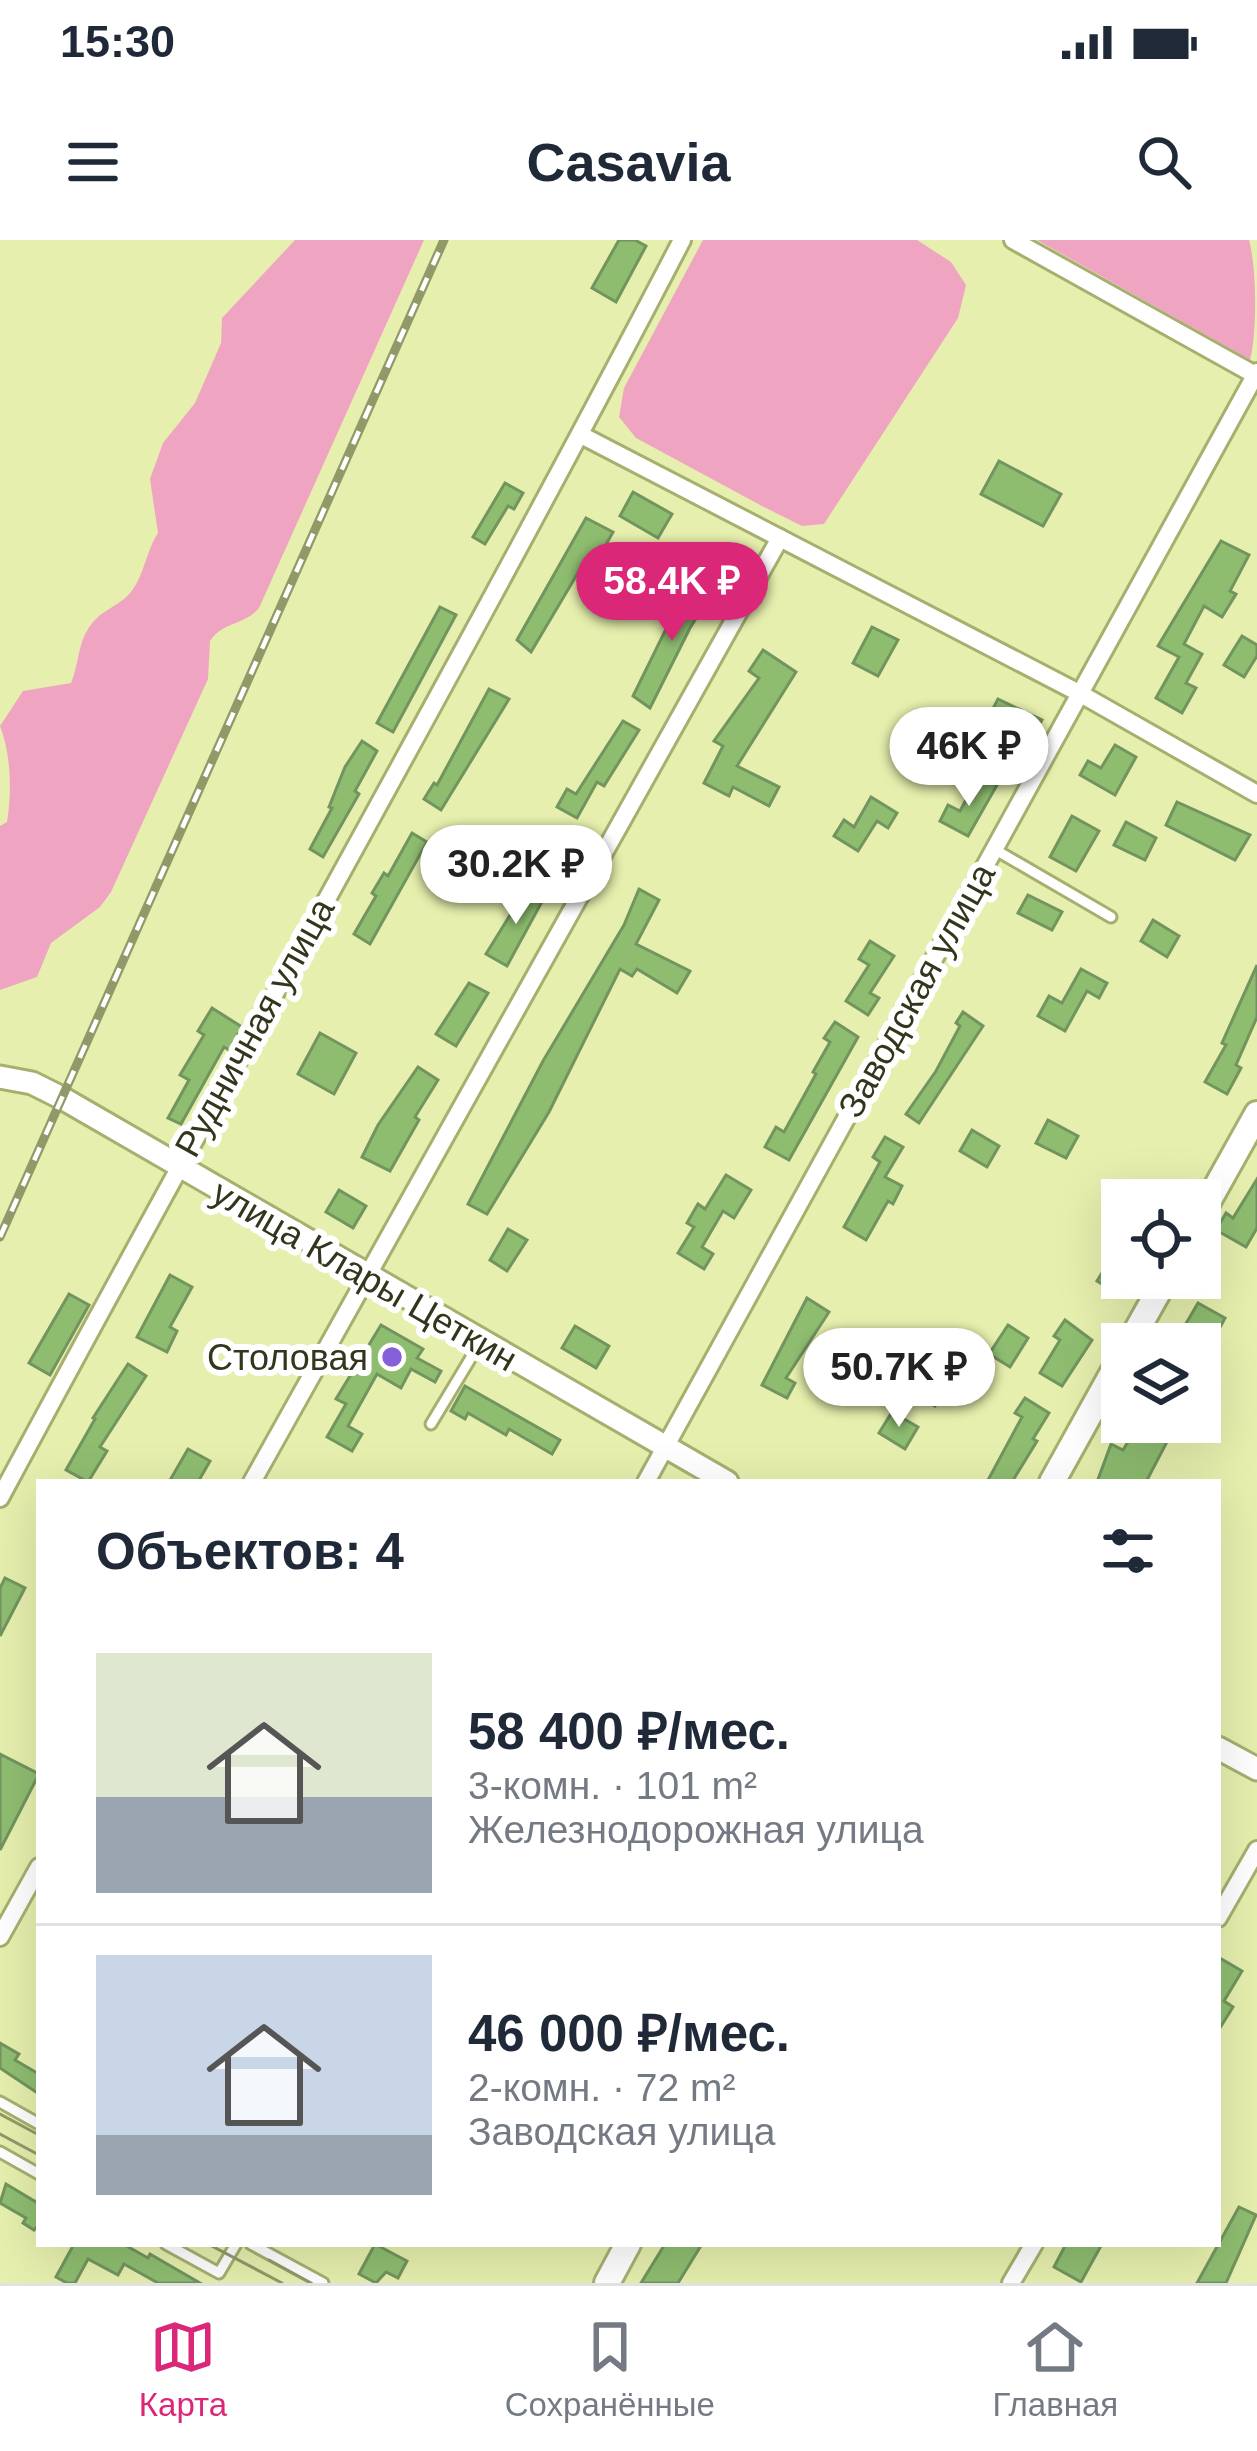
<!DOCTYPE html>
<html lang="ru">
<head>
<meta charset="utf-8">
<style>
	body { margin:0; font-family:Arial,sans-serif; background:#f6f6f7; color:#1f2937; height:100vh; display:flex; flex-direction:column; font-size:45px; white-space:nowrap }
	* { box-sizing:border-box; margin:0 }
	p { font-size:39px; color:#747a83 }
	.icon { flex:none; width:66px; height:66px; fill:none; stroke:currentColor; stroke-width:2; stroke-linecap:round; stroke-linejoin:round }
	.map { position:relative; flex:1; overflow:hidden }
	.details { position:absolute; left:36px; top:1239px; width:1185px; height:768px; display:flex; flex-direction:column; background:#fff; border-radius:0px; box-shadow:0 12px 48px #0002 }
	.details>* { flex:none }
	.controls { position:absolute; left:1101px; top:939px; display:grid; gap:24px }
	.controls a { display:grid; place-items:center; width:120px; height:120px; border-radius:0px; background:#fff; box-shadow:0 12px 48px #0002; font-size:60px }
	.price { position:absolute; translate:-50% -102px; padding:0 27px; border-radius:42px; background:#fff; color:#222; font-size:39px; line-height:78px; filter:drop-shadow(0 3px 6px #0008) }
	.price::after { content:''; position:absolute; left:50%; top:72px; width:36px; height:27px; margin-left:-18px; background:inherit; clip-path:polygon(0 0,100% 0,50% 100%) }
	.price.active { background:#db2777; color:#fff }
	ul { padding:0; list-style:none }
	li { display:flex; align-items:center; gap:36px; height:300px; padding:0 60px }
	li+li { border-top:3px solid #e0e1e3 }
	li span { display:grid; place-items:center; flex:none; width:336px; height:240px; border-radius:0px; color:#555 }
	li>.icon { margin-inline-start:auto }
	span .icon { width:144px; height:144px; fill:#fffc; stroke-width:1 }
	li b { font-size:51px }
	h2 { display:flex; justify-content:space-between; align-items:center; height:144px; padding:0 60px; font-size:51px }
	.status { display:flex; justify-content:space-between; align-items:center; height:84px; padding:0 60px; background:#fff; direction:ltr }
	.status svg { height:33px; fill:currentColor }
	header { display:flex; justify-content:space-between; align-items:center; height:156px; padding:0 60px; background:#fff; font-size:54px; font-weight:600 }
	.tab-bar { display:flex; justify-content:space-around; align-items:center; height:168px; border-top:3px solid #e0e1e3; background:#fff; font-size:33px; color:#747a83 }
	.tab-bar a { display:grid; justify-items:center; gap:6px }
	.tab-bar .active { color:#db2777 }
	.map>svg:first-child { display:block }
</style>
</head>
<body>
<div class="status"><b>15:30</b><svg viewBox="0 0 49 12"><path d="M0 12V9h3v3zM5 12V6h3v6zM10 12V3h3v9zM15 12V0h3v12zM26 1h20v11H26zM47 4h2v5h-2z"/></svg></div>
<header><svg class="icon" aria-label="menu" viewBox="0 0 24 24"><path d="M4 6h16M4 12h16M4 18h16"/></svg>Casavia<svg class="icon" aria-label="search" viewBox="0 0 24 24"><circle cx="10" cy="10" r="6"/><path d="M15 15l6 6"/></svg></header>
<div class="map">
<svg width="1257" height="2043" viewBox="0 0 1257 2043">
	<rect width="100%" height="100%" fill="#e6efad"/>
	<g fill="#efa5c2">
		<path d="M295,0H424L259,368C245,385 222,382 210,401L208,439L111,652L100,667L51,703L37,737L0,750V586L7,582C12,552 11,514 0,486L23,451L71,443C80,422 77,401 93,382C103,370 120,365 130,353C144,337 146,311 158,293L150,239L163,203L195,163L221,103L222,78Z"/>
		<polygon points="703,0 917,0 951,22 966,45 958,78 824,284 802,286 762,266 636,198 619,177 624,148"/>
		<path d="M1037,0H1249C1257,30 1257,93 1250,120Z"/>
	</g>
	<g fill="#8ebd70" stroke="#72945e" stroke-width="3">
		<polygon points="619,0 635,0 646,6 616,62 592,48"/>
		<polygon points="999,221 1061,254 1043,286 981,254"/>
		<polygon points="505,243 523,253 514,269 508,266 485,304 473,297"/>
		<polygon points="633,252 672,274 658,298 620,276"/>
		<polygon points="586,278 613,292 594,326 585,321 531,412 517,400"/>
		<polygon points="1221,301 1249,315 1230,351 1236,354 1222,377 1204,366 1184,404 1202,414 1186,443 1196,448 1182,473 1156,458 1179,417 1158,406"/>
		<polygon points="698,339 715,348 690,388 650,468 633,456 668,385 671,387"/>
		<polygon points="440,367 456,375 393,492 377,483"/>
		<polygon points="872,387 898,400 878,436 853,423"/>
		<polygon points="1242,396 1257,405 1257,416 1244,437 1224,425"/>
		<polygon points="763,410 796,432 737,526 779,547 769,566 733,547 729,556 704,543 723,506 714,501 759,438 749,431"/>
		<polygon points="489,449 509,459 441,570 424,559 434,543 437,545"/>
		<polygon points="998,459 1042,480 1031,499 988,478"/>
		<polygon points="623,481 639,490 604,546 597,542 577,578 557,567 567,549 576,554"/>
		<polygon points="362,501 377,511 355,551 359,554 323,617 310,609 332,568 329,567 345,527"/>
		<polygon points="1115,505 1136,517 1115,555 1080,535 1088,521 1101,528"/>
		<polygon points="982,538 997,545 968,596 940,581 948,565 960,571 967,558 971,560"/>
		<polygon points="871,557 897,573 888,588 877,581 858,611 834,596 844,580 854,587"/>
		<polygon points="1177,562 1250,595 1235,620 1166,585"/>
		<polygon points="1072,576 1099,591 1076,631 1050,617"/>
		<polygon points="1126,582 1156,598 1145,620 1114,605"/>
		<polygon points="412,593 427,602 370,704 354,694 376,656 372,653 384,633 388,636"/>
		<polygon points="528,646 545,656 507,726 486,714"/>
		<polygon points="639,649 659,660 636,704 690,731 677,753 637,729 632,736 620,729 549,872 487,974 468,964 543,821 624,685"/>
		<polygon points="1028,655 1062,672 1052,690 1018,673"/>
		<polygon points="1153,680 1179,696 1167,717 1141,701"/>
		<polygon points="870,701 894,716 870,753 879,758 868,775 846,761 869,725 859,719"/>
		<polygon points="1257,725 1257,777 1236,825 1241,828 1227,854 1205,842 1226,805 1222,803"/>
		<polygon points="1081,729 1107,743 1099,758 1087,751 1065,791 1038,776 1049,756 1062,763"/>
		<polygon points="469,743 488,753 456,806 436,794"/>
		<polygon points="212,768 242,787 229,810 224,807 181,884 168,878 189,840 180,835 204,795 198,791"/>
		<polygon points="963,772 983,786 919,883 906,874 936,831 960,786 956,783"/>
		<polygon points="835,782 858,797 789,920 765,907 776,887 784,892 816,834 813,832 830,802 824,798"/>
		<polygon points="320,793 356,813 334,854 298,834"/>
		<polygon points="418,827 438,840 415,877 419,880 390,931 362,917 378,885"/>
		<polygon points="1048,880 1078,896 1066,918 1036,903"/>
		<polygon points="972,890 999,906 987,927 960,911"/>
		<polygon points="885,897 903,907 885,937 902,946 893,964 888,961 866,1000 844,987 880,922 873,917"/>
		<polygon points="726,935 751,950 734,978 723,971 702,1007 713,1014 704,1029 678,1013 694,987 687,983 698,964 705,969"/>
		<polygon points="1257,939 1257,988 1246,1007 1216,990 1226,973 1233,978"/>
		<polygon points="339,950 366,966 353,988 326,972"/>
		<polygon points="1122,977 1122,1034 1112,1050 1097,1041 1115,1012 1104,1006"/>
		<polygon points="508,989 527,1000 507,1031 490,1020"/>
		<polygon points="170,1035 192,1047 170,1087 177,1091 167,1112 137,1097"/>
		<polygon points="69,1054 89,1065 50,1135 29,1123"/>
		<polygon points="807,1058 829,1072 786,1138 795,1143 787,1158 762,1145"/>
		<polygon points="1198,1063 1225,1078 1211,1104 1174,1104"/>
		<polygon points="1065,1080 1092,1100 1062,1146 1040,1133 1060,1100 1054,1096"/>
		<polygon points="381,1085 423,1109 417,1118 441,1131 435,1142 411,1129 401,1148 377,1134 348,1186 362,1194 352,1211 327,1197 346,1164 336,1159"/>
		<polygon points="1008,1085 1028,1098 1010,1127 989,1114"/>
		<polygon points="575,1086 609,1106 596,1128 562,1108"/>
		<polygon points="128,1124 146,1136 100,1207 107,1211 88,1242 66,1230 95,1179 93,1178"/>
		<polygon points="924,1125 950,1140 935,1166 909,1151"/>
		<polygon points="465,1146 560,1200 552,1214 509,1189 506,1195 468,1173 465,1179 451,1171"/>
		<polygon points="1025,1158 1049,1173 1033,1199 1037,1201 1012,1242 987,1242 1022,1177 1015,1173"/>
		<polygon points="892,1172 918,1187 905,1209 879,1193"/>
		<polygon points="1140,1182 1170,1196 1146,1242 1097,1242 1111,1204 1123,1210"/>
		<polygon points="188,1209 210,1221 198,1242 169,1242"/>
		<polygon points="5,1338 25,1348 0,1396 0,1348"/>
		<polygon points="0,1514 39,1534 0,1610"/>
		<polygon points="1218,1717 1242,1731 1224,1761 1233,1767 1218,1791"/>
		<polygon points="0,1803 19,1814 15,1820 39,1834 39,1854 0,1828"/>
		<polygon points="6,1944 36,1962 39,1957 39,1985 34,1990 23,1983 26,1978 0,1963"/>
		<polygon points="1239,1967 1256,1975 1226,2043 1197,2043"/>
		<polygon points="74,2004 123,2004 148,2018 150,2014 200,2043 158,2043 124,2024 118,2035 88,2019 75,2043 67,2043 56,2037"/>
		<polygon points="375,2004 407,2021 398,2038 386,2032 376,2043 359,2034"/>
		<polygon points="665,2004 702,2004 678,2043 641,2043"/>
		<polygon points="1066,2004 1102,2004 1081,2042 1054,2027"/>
	</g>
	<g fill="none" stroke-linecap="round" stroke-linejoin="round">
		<g stroke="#a7af6f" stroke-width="15">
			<g id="service">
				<polyline points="994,609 1111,677"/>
				<polyline points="431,1184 481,1101"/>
				<polyline points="0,1862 39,1884"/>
				<polyline points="0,1912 39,1934"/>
				<polyline points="166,2004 219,2033 236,2004"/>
				<polyline points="251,2004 323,2043"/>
			</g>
		</g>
		<g stroke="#a7af6f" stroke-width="22">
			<g id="minor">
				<polyline points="1013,0 1257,136"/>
				<polyline points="581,195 1079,453 1257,554"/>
				<polyline points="252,1242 780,298"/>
				<polyline points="646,1242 1257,132"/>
				<path d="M0,1258C225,838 462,423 682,0"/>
				<polyline points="1218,1678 1257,1610"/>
				<polyline points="0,1697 39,1627"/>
				<polyline points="1011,2043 1034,2004"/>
			</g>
		</g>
		<g stroke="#a7af6f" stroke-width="27">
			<g id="tertiary">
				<polyline points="0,837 32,843 62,858 727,1242"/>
				<polyline points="1218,1508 1257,1529"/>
			</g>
		</g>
		<g stroke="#a7af6f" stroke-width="30">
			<g id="secondary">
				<polyline points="1200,976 1257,874"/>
				<polyline points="1129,1104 1166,1038"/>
				<polyline points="1052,1242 1122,1116"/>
				<polyline points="607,2043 628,2004"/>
			</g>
		</g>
		<use href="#service" stroke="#fff" stroke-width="9"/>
		<use href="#minor" stroke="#fff" stroke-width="16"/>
		<use href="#tertiary" stroke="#fff" stroke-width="21"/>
		<use href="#secondary" stroke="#fff" stroke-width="24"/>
		<g stroke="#929969" stroke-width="3">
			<polyline points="0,1874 39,1895"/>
			<polyline points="0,1894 39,1915"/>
			<polyline points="208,2004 282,2043"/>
			<polyline points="269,2020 311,2043"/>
		</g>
		<g stroke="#929969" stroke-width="9">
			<polyline id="rail" points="0,997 444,0"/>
		</g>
		<use href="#rail" stroke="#fff" stroke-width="4.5" stroke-dasharray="14" stroke-linecap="butt"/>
	</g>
	<circle fill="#8660db" stroke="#fff" stroke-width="4.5" cx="392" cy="1117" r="12"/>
	<g text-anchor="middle" stroke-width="12" stroke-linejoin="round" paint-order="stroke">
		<g font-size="36" fill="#33361c" stroke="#fff">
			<text transform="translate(916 750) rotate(-61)" y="13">Заводская улица</text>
			<text transform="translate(254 787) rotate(-61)" y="13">Рудничная улица</text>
			<text transform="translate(365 1035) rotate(30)" y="13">улица Клары Цеткин</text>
		</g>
		<g font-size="36" fill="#33361c" stroke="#fff" text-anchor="end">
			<text x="368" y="1130">Столовая</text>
		</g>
	</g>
</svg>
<div class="controls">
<a><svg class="icon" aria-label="locate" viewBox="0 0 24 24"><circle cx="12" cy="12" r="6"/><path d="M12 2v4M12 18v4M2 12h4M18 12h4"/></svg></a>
<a><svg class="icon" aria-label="layers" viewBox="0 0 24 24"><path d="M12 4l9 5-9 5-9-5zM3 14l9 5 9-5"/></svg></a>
</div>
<b class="price active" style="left:672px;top:404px">58.4K ₽</b>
<b class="price" style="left:969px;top:569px">46K ₽</b>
<b class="price" style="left:516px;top:687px">30.2K ₽</b>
<b class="price" style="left:899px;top:1190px">50.7K ₽</b>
<section class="details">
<h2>Объектов: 4<svg class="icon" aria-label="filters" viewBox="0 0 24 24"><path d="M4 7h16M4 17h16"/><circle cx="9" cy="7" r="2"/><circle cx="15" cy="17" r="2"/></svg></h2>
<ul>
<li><span style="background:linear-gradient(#dfe7d0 60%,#9aa5b1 0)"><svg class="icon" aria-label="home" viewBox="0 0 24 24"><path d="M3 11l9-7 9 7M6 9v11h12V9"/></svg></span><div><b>58 400 ₽/мес.</b><p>3-комн. · 101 m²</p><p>Железнодорожная улица</p></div></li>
<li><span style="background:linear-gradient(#c9d6e8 75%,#9aa5b1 0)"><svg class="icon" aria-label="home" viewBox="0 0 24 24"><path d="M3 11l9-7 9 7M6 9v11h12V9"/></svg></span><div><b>46 000 ₽/мес.</b><p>2-комн. · 72 m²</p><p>Заводская улица</p></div></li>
</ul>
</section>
</div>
<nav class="tab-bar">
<a class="active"><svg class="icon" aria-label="map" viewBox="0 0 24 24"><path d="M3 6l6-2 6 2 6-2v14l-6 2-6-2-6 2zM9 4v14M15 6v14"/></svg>Карта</a>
<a><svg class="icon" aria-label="saved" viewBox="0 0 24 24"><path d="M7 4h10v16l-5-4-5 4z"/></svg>Сохранённые</a>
<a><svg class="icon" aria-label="home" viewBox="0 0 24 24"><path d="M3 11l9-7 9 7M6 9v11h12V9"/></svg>Главная</a>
</nav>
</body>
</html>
